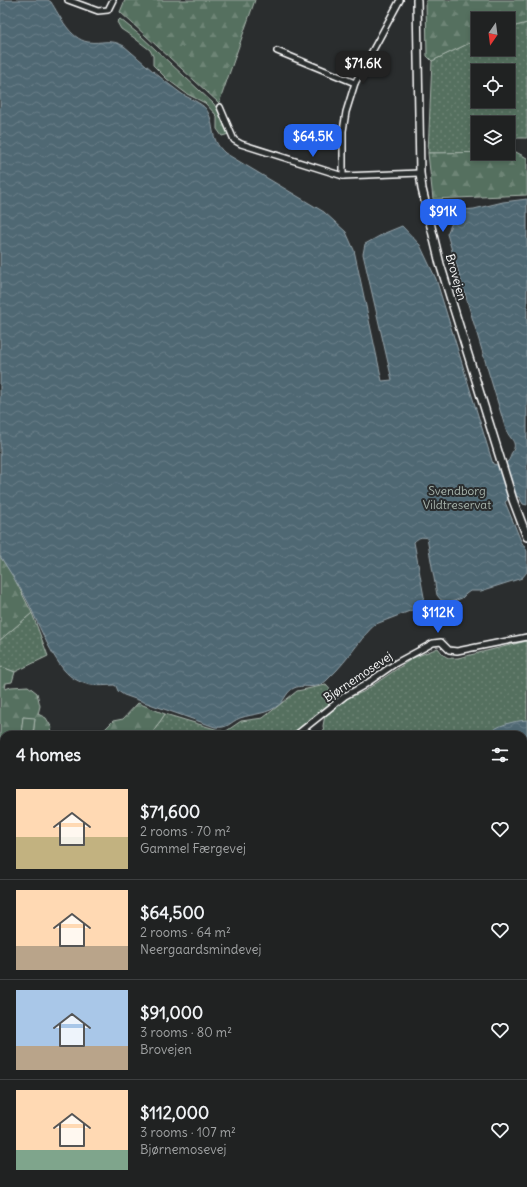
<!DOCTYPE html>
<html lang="en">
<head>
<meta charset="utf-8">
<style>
	body { margin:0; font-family:Delius,sans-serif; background:#282a2a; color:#f1f3f6; height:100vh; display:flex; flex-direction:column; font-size:15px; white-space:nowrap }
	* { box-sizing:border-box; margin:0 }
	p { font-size:13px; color:#a2a4a5 }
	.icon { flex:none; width:22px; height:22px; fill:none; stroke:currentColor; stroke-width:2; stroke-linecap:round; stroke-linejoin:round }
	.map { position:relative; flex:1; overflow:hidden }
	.drawer { position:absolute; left:0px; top:731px; width:527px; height:456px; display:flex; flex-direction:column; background:#202222; border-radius:12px 12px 0 0; box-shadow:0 2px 6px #0003,0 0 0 1px #3d3f40 }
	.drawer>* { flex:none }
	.needle { width:26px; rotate:194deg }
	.buttons { position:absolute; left:471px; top:12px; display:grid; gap:8px }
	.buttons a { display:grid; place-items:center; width:44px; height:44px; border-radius:0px; background:#202222; box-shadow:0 2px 6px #0003,0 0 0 1px #3d3f40; font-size:20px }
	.price { position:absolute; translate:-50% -34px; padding:0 9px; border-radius:8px; background:#2563eb; color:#fff; font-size:13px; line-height:26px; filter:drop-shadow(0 1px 2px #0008) }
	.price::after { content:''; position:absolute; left:50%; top:24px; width:12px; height:9px; margin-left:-6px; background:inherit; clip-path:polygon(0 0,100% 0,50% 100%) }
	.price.current { background:#222; color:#fff }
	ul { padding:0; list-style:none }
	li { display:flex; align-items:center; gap:12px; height:100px; padding:0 16px }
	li+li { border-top:1px solid #3d3f40 }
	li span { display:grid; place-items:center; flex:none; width:112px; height:80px; border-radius:0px; color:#555 }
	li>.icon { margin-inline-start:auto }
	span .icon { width:48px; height:48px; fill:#fffc; stroke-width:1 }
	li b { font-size:17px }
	h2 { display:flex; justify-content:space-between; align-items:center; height:48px; padding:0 16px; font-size:17px }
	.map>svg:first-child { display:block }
</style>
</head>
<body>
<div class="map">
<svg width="527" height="1187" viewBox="0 0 527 1187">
	<defs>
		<pattern id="grass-dots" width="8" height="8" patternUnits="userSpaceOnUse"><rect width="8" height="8" fill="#546f5e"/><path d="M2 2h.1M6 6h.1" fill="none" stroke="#6e8576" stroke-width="1.8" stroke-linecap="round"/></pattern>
		<pattern id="forest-firs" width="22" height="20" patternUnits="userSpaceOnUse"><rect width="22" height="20" fill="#546f5e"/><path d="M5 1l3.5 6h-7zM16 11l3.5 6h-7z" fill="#6e8576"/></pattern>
		<pattern id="water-waves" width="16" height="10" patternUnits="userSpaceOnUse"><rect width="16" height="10" fill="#4f6773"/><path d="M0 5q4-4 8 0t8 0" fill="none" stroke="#697e88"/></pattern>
	</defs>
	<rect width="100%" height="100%" fill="#2a2d2e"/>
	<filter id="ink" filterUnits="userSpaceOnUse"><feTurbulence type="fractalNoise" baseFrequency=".025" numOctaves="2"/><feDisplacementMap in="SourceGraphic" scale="8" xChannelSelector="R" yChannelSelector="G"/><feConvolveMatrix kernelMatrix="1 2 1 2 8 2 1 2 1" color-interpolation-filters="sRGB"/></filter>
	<g filter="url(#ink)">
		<polygon fill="#403e3e" points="523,945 527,945 527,1082 523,1084"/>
		<g fill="url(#grass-dots)" stroke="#aab7ae" fill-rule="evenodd">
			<path d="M527,23V138H508V123H478V153H428L432,61L478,39V49H508V28ZM478,71H508V101H478Z"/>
			<polygon points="32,613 48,656 15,672 2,667 0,669 0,640"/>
			<path d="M527,641V789L523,790V735H325L323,726L325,715L347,698L363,692L413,658L438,648C445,657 446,659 458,658Z"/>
			<polygon points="326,685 338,698 291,735 151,735 165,714 225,732 241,721 263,718 297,691"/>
			<polygon points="4,880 4,924 0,923 0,881"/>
			<polygon points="0,933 4,933 4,990 0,991"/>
			<polygon points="523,1149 527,1150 527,1187 383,1187 396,1183 523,1183"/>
		</g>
		<g fill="url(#forest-firs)" stroke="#aab7ae">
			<polygon points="125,0 255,0 219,103 120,12"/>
			<polygon points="426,0 527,0 527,23 508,28 508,19 478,19 478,39 432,61 427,56"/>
			<polygon points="120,19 141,36 214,104 220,114 229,134 222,136 217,129 217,116 205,103 187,94 167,79 153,65 153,56 150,50 133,37 121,29 117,22"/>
			<polygon points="508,152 516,152 527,158 527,195 433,199 428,153"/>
			<polygon points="0,556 13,576 32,613 0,640"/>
			<polygon points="2,667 15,672 12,682 6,683 5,689 11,687 28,686 37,693 40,706 38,714 46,718 52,728 48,735 33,735 35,719 23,717 21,735 4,735 4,802 0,814 0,669"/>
			<polygon points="138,703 165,714 151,735 105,735 105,729 113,721 123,719"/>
			<polygon points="527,789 527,930 523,930 523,790"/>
			<polygon points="4,990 4,1183 396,1183 383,1187 0,1187 0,991"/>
			<polygon points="527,1097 527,1150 523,1149 523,1098"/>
		</g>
		<polygon fill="#546f5e" stroke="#aab7ae" points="23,717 35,718 33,735 21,735"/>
		<g fill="url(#water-waves)" stroke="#95a4ab">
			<path d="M0,0H48L51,2C60,16 70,39 88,42C102,44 110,38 124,46C143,62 162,80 182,94C188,98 202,103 206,109C216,123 208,138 225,153L324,212L346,232L354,250L382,381L392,380L363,254L365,244L385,233L402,226L420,245L436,279L493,464C502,467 510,463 511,454C519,442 511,441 506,430L447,234L454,218L462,210L474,209L503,202L527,199V505L523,504L519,497L512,496L505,502L521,541L527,551V572L522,578L481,591H470L466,594L462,598L454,601L447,602L441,600L437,595L427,538C421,536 418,538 414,542L424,597L420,605L415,609L376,624C369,629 364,637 358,644C349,656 339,669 328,679C316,692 306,683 294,688C287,691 285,699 280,704C267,715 255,713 240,718C230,722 228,729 215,727L124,695L118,691L116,686L114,685C97,686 88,687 73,678C55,667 38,623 29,604C20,587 10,572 0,556Z"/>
			<path d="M527,720V751L523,753V735H487C496,725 514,721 527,720Z"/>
		</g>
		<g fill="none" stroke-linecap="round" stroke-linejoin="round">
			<g stroke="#95a4ab" stroke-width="1.5">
				<polyline points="523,838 527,837"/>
				<polyline points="2,918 4,918"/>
				<polyline points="0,1122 4,1123"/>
				<polyline points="85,1183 89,1187"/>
			</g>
			<g stroke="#fff" stroke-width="8">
				<g id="minor">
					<polyline points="68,0 98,11 108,10 113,0"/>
					<polyline points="277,51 355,83"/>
					<polyline points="220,107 234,140 241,144 343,176 420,173"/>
					<polyline points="343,176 343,131 346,112 355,83 400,0"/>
					<polyline points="296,735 345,696 363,686 396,663 433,643 441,642 449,650 457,651 527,637"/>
				</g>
			</g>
			<g stroke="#fff" stroke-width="10">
				<g id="tertiary">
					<polyline points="417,0 420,173 422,189 440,264 513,500 527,537"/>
					<polyline points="0,926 4,927"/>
					<polyline points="523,936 527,936"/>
				</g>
			</g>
			<use href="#minor" stroke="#2a2d2e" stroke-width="5"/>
			<use href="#tertiary" stroke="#2a2d2e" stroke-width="7"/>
		</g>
	</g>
	<g text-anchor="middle" stroke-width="4" stroke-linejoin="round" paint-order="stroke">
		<g font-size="12" fill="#fff" stroke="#2a2d2e">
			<text transform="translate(456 277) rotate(74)" y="4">Brovejen</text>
			<text transform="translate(358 677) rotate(-34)" y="4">Bjørnemosevej</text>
		</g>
		<g font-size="12" fill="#aab7ae" stroke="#2a2d2e">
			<text x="457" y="495">Svendborg<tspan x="457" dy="14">Vildtreservat</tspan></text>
		</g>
	</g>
</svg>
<div class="buttons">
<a><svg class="needle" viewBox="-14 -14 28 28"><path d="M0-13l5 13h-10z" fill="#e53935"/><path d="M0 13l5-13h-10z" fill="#a2a4a5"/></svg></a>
<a><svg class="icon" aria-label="locate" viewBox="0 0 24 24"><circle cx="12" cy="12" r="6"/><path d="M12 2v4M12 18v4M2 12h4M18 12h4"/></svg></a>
<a><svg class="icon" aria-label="layers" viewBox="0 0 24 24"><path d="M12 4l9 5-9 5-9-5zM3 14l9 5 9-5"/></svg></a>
</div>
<b class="price current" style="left:363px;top:85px">$71.6K</b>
<b class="price" style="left:313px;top:158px">$64.5K</b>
<b class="price" style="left:443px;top:233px">$91K</b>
<b class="price" style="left:438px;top:634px">$112K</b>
<section class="drawer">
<h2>4 homes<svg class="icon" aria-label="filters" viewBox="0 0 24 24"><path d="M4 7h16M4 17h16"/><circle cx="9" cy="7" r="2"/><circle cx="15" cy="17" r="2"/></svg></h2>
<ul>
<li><span style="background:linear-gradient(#ffd9b3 60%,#c2b280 0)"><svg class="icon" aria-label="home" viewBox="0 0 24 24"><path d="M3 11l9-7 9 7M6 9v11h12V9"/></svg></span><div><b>$71,600</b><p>2 rooms · 70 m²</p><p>Gammel Færgevej</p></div><svg class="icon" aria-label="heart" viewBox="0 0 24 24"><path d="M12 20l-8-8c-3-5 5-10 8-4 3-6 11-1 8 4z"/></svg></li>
<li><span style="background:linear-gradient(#ffd9b3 70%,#b9a48a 0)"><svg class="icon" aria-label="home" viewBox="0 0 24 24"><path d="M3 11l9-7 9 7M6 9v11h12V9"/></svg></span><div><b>$64,500</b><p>2 rooms · 64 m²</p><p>Neergaardsmindevej</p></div><svg class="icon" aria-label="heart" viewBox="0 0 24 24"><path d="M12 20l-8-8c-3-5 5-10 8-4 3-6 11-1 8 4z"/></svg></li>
<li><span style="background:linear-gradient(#a9c7e8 70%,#b9a48a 0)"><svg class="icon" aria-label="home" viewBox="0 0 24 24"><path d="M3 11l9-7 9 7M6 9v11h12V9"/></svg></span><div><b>$91,000</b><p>3 rooms · 80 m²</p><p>Brovejen</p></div><svg class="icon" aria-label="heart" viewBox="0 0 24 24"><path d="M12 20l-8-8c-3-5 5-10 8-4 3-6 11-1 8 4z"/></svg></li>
<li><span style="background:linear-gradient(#ffd9b3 75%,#7fa58c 0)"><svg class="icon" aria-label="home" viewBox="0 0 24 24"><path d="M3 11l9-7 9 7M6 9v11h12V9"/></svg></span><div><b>$112,000</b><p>3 rooms · 107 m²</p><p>Bjørnemosevej</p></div><svg class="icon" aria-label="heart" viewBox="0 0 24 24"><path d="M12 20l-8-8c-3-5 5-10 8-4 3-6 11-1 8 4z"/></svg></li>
</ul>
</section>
</div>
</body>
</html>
